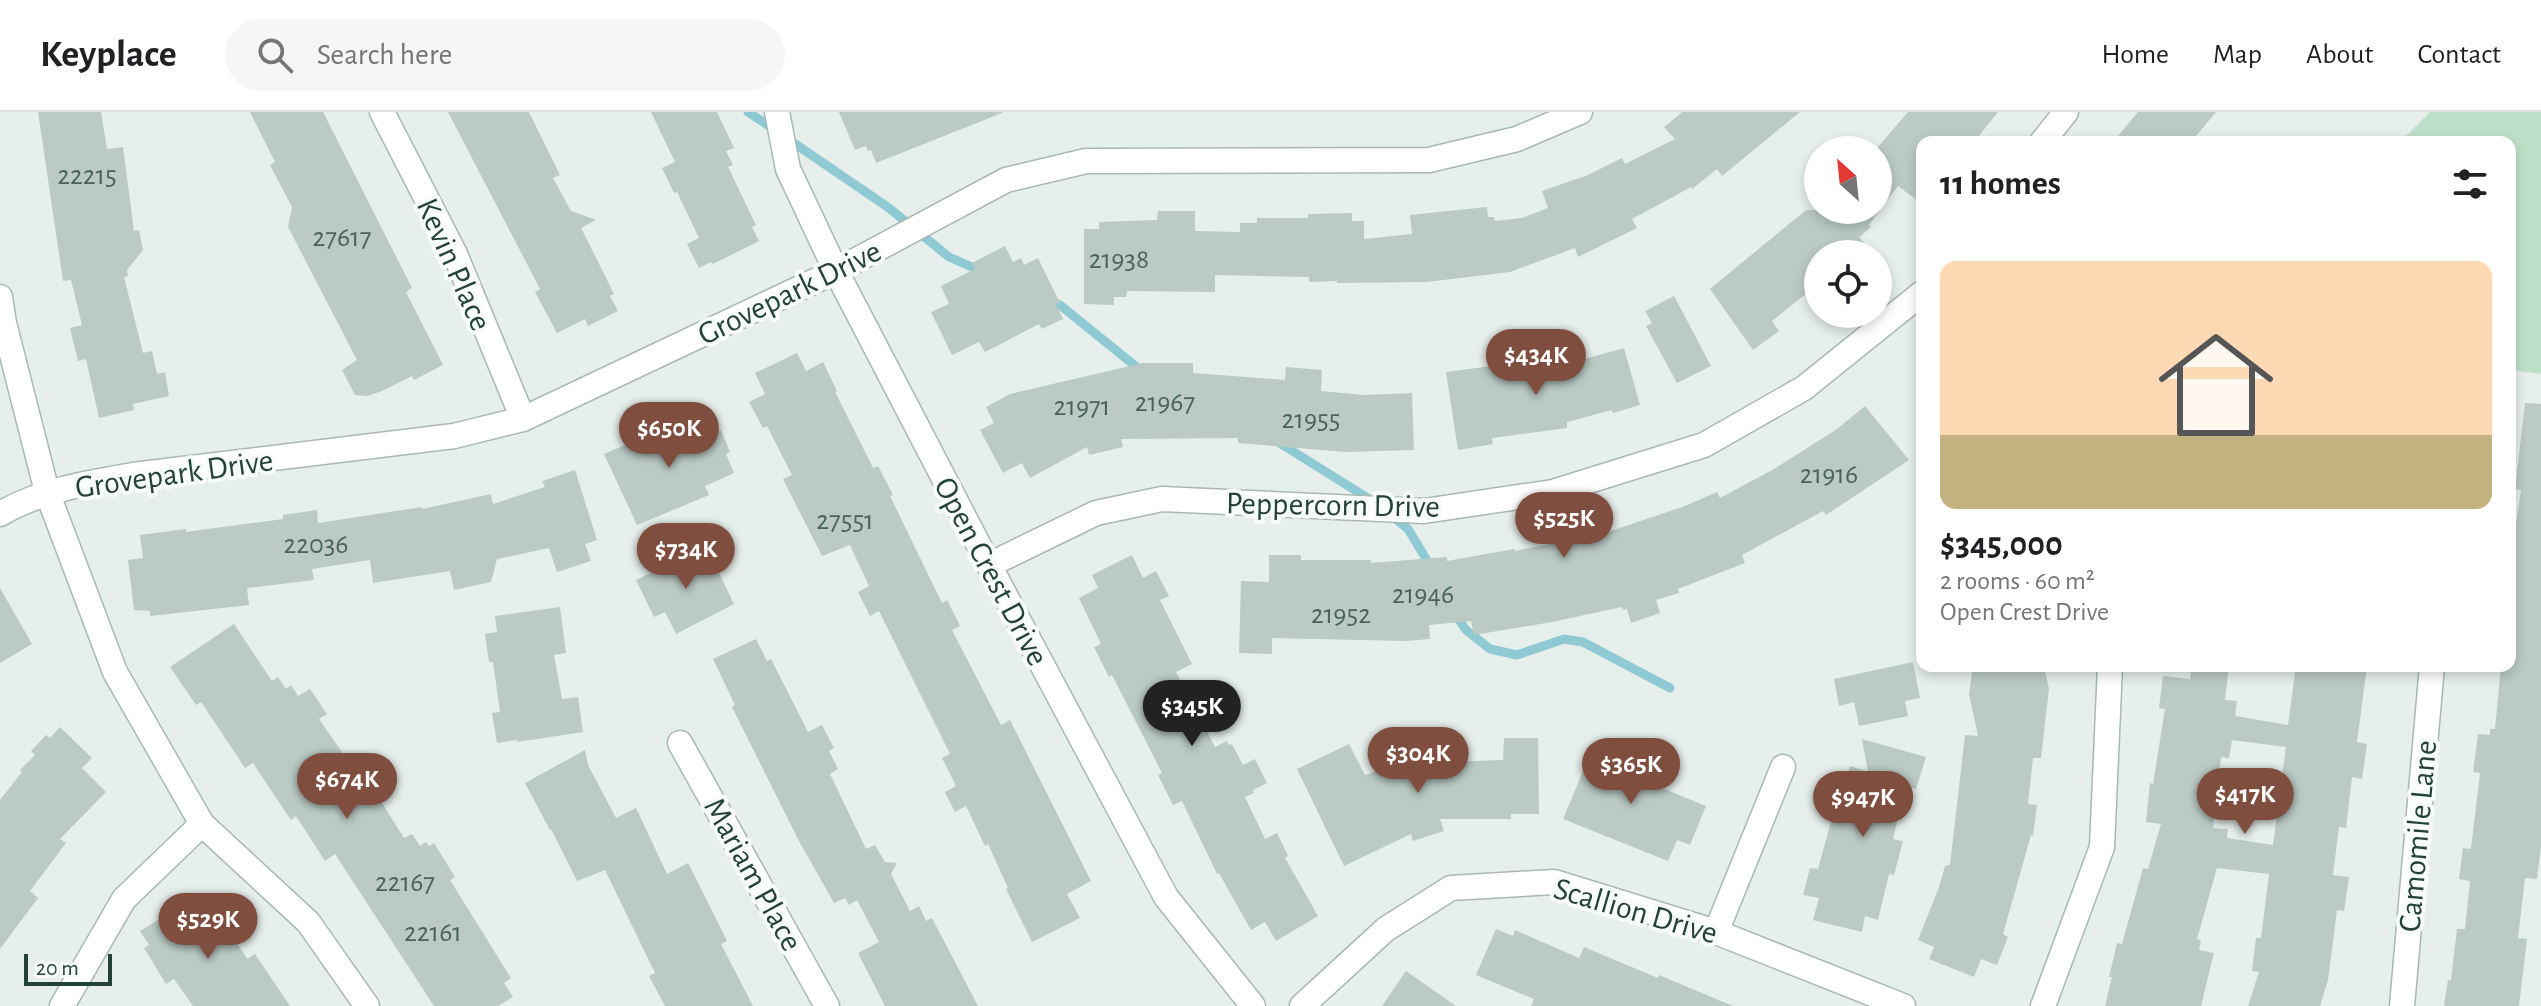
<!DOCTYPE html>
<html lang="en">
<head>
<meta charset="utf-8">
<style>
	body { margin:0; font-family:"Alegreya Sans",sans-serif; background:#f6f6f6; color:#202124; height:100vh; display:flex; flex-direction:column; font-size:30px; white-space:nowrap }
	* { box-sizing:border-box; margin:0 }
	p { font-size:26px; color:#757577 }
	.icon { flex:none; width:44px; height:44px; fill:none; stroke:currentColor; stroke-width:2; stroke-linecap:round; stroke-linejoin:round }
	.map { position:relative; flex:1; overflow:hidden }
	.sheet { position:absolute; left:1916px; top:24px; width:600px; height:536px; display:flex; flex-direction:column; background:#fff; border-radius:16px; box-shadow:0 4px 12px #0003 }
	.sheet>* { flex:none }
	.needle { width:52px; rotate:333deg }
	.buttons { position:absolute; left:1804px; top:24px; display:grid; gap:16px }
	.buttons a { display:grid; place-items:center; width:88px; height:88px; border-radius:50%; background:#fff; box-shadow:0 4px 12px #0003; font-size:40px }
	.scale { position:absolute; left:24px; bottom:20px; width:88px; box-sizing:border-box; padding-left:8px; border:4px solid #24423a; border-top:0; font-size:22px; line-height:28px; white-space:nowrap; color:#24423a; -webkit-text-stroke:6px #f7fbf9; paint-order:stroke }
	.price { position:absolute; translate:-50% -68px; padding:0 18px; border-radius:28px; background:#7f4e3f; color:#fff; font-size:26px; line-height:52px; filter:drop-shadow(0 2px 4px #0008) }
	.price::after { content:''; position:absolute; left:50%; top:48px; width:24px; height:18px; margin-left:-12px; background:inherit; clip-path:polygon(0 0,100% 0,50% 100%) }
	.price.selected { background:#222; color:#fff }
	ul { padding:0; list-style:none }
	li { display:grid; align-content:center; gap:16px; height:424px; padding:0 24px }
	li span { display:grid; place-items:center; height:248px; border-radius:16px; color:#555 }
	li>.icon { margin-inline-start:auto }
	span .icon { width:144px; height:144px; fill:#fffc; stroke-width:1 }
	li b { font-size:34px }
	h2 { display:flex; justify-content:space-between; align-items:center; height:96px; padding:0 24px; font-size:34px }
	header { display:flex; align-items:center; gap:48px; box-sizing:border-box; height:112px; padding:0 40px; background:#fff; border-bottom:2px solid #e0e0e0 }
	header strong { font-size:38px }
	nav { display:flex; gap:44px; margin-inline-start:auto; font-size:28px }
	.search { width:560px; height:72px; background:#f6f6f6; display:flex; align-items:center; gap:20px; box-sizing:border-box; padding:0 28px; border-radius:44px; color:#757577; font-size:30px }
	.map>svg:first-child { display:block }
</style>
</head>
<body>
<header>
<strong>Keyplace</strong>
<div class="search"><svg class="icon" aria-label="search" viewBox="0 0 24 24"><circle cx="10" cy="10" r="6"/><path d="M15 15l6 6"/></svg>Search here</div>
<nav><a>Home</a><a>Map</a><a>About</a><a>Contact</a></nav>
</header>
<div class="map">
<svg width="2541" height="894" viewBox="0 0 2541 894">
	<rect width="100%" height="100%" fill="#e6efeb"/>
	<polygon fill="#bfe0c8" points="2430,0 2541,0 2541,262 2510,258 2510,30 2400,30"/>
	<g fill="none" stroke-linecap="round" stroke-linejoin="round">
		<g stroke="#8ec9d4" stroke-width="9">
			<polyline points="748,0 775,18"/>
			<polyline points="788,27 889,96 949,145 983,160"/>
			<polyline points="1044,186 1060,193 1144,261"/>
			<polyline points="1278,330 1374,390"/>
			<polyline points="1392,404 1408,417 1431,455"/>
			<polyline points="1454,501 1466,518 1490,537 1517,543 1564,527 1583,530 1670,576"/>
		</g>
	</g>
	<g fill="#bbcac4" fill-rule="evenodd">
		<polygon points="38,0 101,0 107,37 123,35 134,119 139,118 143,138 127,158 128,164 124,165 143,241 152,239 157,262 165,260 169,284 133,292 134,298 99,306 86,247 78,249 70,216 82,213 71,168 63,169"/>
		<polygon points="250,0 323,0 412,176 406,180 443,253 414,268 412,264 382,279 367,284 355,283 342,258 357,248 288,115 292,95 270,53 275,50"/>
		<polygon points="448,0 529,0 560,63 553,66 571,99 596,108 581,116 614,182 610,184 618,199 588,214 585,207 557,221 535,180 540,177"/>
		<polygon points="651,0 717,0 734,36 726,39 733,53 728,55 756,113 752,115 759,129 713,152 711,150 699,156 687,132 699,126 677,80 674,81 662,56 675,50"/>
		<polygon points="839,0 1002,0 1002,1 876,51 871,38 868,39 866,34 855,38"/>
		<polygon points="1682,0 1800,0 1722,64 1717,57 1692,77 1691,75 1632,107 1637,116 1578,145 1575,136 1510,160 1427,170 1337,171 1337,169 1309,170 1309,165 1215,163 1215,180 1127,179 1126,185 1114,185 1114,193 1084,192 1084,117 1099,117 1099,110 1157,108 1158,99 1195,99 1195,119 1240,120 1240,111 1257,111 1257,106 1308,106 1308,102 1352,101 1352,109 1364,109 1364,127 1412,122 1410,103 1487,95 1488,105 1494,105 1495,109 1522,106 1548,96 1542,79 1588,63 1622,46 1625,52 1675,27 1664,15"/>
		<polygon points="1908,0 1998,0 1974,30 1922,30 1922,92 1898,74 1869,113 1871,115 1859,125 1873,142 1818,142 1818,172 1772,209 1779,219 1753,238 1710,177 1806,98 1878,98 1878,35"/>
		<polygon points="2138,0 2216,0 2191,30 2113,30"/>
		<polygon points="1005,134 1013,150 1021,146 1024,153 1038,146 1060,191 1055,191 1063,207 1042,217 1039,212 985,240 979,230 952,243 931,200 949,192 941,174 975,157 972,151"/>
		<polygon points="1674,184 1711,254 1677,271 1646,214 1652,211 1645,199"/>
		<polygon points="1624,236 1640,293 1613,301 1612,298 1567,310 1567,316 1492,326 1493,332 1458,338 1446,260 1529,249 1531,262"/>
		<polygon points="797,241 806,259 823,250 837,279 835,280 873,356 878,354 893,383 890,384 942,491 947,488 960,514 952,518 1001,613 1010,608 1091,769 1067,782 1080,806 1032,830 1006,777 1008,776 988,732 985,734 966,694 955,700 945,680 956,674 942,646 950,642 879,499 870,504 858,480 869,474 850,433 822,444 783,367 792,363 767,314 763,316 749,290 765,282 755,261"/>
		<polygon points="1143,251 1193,251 1193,261 1285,268 1286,255 1322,258 1321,279 1364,283 1412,281 1414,338 1346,340 1238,331 1238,326 1121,327 1123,335 1089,343 1087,335 1030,366 1022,351 1003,361 980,318 994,311 986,295 1010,282"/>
		<polygon points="2525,291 2541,292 2541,734 2537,767 2525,766 2518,826 2527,827 2519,894 2444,894 2448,868 2451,868 2457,817 2465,817 2470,769 2459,767 2463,736 2471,737 2480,661 2473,660 2478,622 2490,623 2490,617 2495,617 2501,554 2510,554 2510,426 2514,426 2521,378 2515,377"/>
		<polygon points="1865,294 1909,348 1826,403 1823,399 1742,443 1745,451 1678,477 1679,481 1656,488 1660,501 1631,511 1627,497 1623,498 1622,495 1552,510 1474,523 1471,509 1429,513 1430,527 1406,529 1272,526 1272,542 1239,541 1241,469 1269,470 1269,443 1301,443 1301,448 1371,448 1371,451 1447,445 1447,449 1514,437 1515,439 1583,425 1584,428 1685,394 1717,380 1720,386 1774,357 1837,317"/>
		<polygon points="689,309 694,321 701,317 705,325 721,318 730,340 726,342 734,361 705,374 709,383 637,413 604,342 634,329 635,332"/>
		<polygon points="575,358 597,428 585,432 591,449 557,460 549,436 497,447 491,470 454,478 450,459 373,471 370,448 312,457 314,468 247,476 249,493 150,504 150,499 134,498 128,448 143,446 140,423 186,417 186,420 283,407 283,403 317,398 318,411 422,395 422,397 491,382 493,392 545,375 542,369"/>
		<polygon points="694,439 698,448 710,442 734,492 676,522 665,500 654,505 636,468"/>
		<polygon points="1132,443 1143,466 1156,459 1169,484 1160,488 1192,552 1176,560 1215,635 1227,629 1229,633 1232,632 1243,653 1255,647 1267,671 1253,678 1254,681 1245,685 1265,727 1277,721 1288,744 1285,746 1318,804 1276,829 1265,810 1251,818 1219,761 1217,762 1182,689 1173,693 1158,663 1162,661 1112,563 1109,565 1094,535 1101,532 1079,486 1098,476 1092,463"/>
		<polygon points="0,476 32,532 0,551"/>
		<polygon points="560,495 566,541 554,543 562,587 578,585 583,620 517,630 517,628 497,631 492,601 500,600 493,550 489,550 485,522 497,520 495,504"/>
		<polygon points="234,512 272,569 278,565 286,577 291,573 298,584 310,577 327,602 319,607 371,682 375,680 404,726 412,722 420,734 426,730 429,734 434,731 455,765 450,768 511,866 504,871 513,885 498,894 434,894 335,742 325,749 296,704 291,708 253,651 245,656 201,590 196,593 170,555"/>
		<polygon points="756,527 767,549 771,547 808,620 822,613 834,636 829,639 838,657 830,662 866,737 875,733 885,750 897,751 891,762 910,799 919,794 926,809 932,806 978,894 885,894 858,841 879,830 857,788 849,793 845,786 834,791 799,729 732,595 735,593 713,547"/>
		<polygon points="1913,550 1920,586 1905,589 1908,604 1859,614 1854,590 1839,594 1834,567"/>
		<polygon points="1973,554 2044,554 2049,577 2041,646 2033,646 2028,692 2037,693 2033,724 2031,723 2003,822 2008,825 1997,853 1981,847 1974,865 1929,847 1934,835 1918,828 1939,775 1945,754 1950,753 1965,623 1978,624 1969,582"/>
		<path d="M2192,554H2229L2225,588L2237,589L2235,604L2288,613L2296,554H2367L2357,630L2367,632L2362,667L2352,665L2346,716L2339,715L2333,763L2349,765L2344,799L2337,798L2328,868L2320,894H2248L2259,860L2252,859L2256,826H2261L2269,762L2217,756L2197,827L2201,828L2199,838L2214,841L2201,894H2105L2112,865H2109L2117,831L2122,832L2143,756L2148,757L2161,712L2146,710L2150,671L2153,672L2165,597L2159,596L2163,564L2190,567ZM2232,628L2286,635L2273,733L2227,726L2228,717L2213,716L2221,645L2229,646Z"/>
		<polygon points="60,615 92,646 82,656 106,680 60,727 66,731 30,779 38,786 0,837 0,688 22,660 20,658 35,643 31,639 46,623 50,626"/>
		<polygon points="1504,626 1538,626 1539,702 1511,702 1511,707 1440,707 1444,719 1413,729 1411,722 1344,754 1297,657 1349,632 1365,663 1443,636 1447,650 1503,648"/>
		<polygon points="1862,627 1926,645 1916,677 1906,674 1893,727 1903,729 1894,763 1889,762 1878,808 1865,804 1862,820 1813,808 1819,786 1803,783 1810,756 1818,757 1837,688 1841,689 1850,654 1868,660"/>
		<polygon points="1595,631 1651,656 1645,669 1706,694 1690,733 1677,728 1668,749 1563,707"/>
		<polygon points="585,638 588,653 616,706 636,696 667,762 688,751 727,829 721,832 753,894 665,894 649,864 655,861 605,758 577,769 551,717 550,718 525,671"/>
		<polygon points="186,791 193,803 212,791 247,847 255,842 290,894 193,894 174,867 166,872 144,836 149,833 140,819"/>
		<polygon points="1496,817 1513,824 1515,818 1579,846 1584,835 1658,866 1659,863 1733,894 1531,894 1534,887 1476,863"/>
		<polygon points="1406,859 1456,894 1382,894"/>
	</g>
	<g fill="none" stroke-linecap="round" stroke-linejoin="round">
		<g stroke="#a8b8b2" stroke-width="27">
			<g id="minor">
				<polyline points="382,0 455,142 523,307"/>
				<polyline points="777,0 788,57 836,159 989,453 1166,785 1253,894"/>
				<polyline points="2042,30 2066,0"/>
				<polyline points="0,185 4,211 47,380 115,560 202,712 308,810 367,894"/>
				<path d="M0,402C41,378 87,371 133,363L454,324L523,307L836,159L1006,68L1086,49L1429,48L1517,27L1580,0"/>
				<polyline points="989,453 1096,401 1162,387 1424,399 1553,380 1704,333 1804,276 1922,181"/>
				<polyline points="680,631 827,894"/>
				<polyline points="1716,820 1783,655"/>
				<polyline points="62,894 124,787 202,712"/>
				<polyline points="1302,894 1386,817 1451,776 1554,770 1716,820 1903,894"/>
				<polyline points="2043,894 2102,735 2110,554"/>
				<polyline points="2402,894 2432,554"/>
			</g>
		</g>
		<use href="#minor" stroke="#fff" stroke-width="24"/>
	</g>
	<g text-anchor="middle" stroke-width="8" stroke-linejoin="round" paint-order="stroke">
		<g font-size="28" fill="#4a645c">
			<text x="87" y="72">22215</text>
			<text x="342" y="134">27617</text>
			<text x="1119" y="156">21938</text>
			<text x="1165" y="299">21967</text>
			<text x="1082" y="303">21971</text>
			<text x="1311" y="316">21955</text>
			<text x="1829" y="371">21916</text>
			<text x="845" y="417">27551</text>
			<text x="316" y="441">22036</text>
			<text x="1423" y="491">21946</text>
			<text x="1341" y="511">21952</text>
			<text x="405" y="779">22167</text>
			<text x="433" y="829">22161</text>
		</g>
		<g font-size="32" fill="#24423a" stroke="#f7fbf9">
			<text transform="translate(455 152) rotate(66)" y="11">Kevin Place</text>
			<text transform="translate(789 180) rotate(-26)" y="11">Grovepark Drive</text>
			<text transform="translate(174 361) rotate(-8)" y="11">Grovepark Drive</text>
			<text transform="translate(1333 392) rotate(1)" y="11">Peppercorn Drive</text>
			<text transform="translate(992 459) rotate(62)" y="11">Open Crest Drive</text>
			<text transform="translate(2417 724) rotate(-85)" y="11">Camomile Lane</text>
			<text transform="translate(754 762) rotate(61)" y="11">Mariam Place</text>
			<text transform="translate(1636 798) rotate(16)" y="11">Scallion Drive</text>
		</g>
	</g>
</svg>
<div class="buttons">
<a><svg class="needle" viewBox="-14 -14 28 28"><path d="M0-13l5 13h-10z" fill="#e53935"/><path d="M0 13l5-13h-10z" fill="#757577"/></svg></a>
<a><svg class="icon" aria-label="locate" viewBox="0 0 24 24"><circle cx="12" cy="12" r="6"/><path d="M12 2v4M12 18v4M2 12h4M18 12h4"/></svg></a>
</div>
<div class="scale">20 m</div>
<b class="price" style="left:1536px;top:285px">$434K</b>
<b class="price" style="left:669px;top:358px">$650K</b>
<b class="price" style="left:1564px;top:448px">$525K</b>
<b class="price" style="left:686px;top:479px">$734K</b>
<b class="price selected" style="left:1192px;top:636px">$345K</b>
<b class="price" style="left:1418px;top:683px">$304K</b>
<b class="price" style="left:1631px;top:694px">$365K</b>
<b class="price" style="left:347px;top:709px">$674K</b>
<b class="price" style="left:2245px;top:724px">$417K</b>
<b class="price" style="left:1863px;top:727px">$947K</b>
<b class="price" style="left:208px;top:849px">$529K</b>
<section class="sheet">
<h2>11 homes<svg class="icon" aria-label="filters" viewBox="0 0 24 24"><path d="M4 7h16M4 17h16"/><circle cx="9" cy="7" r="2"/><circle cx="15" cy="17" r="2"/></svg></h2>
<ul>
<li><span style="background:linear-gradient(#ffd9b3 70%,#c2b280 0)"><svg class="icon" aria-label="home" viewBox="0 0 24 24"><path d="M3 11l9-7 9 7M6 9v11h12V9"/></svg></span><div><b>$345,000</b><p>2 rooms · 60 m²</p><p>Open Crest Drive</p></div></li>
</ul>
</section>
</div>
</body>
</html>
